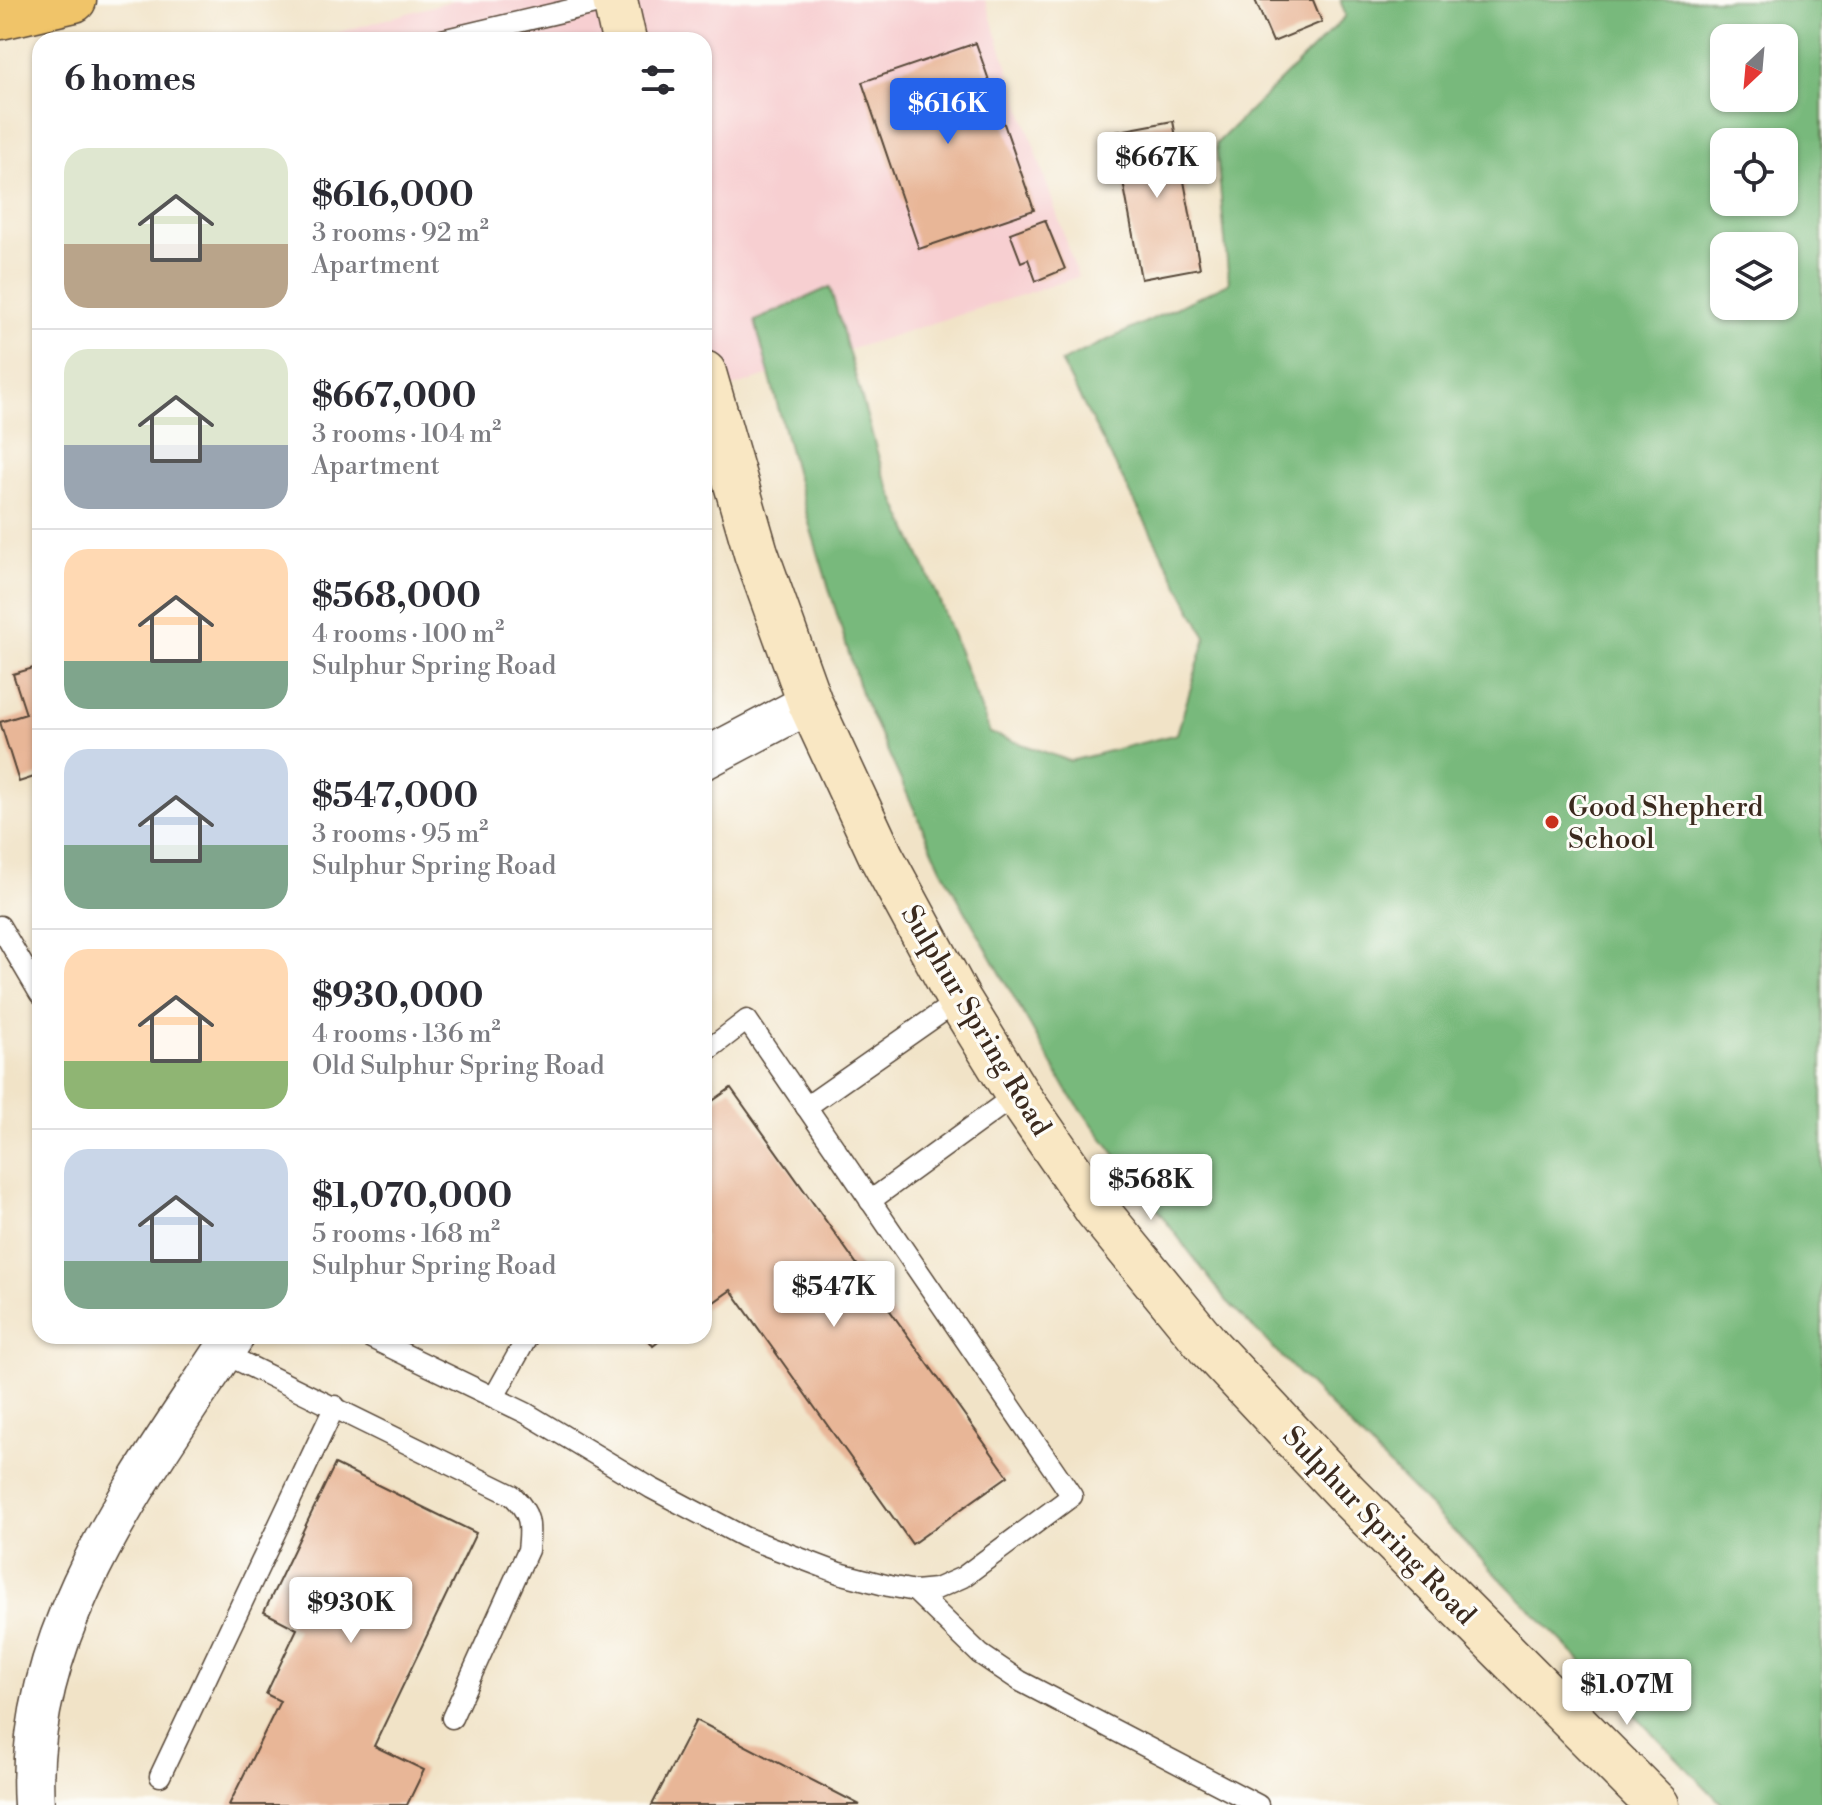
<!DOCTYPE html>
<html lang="en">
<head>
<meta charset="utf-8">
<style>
	body { margin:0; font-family:"Libre Bodoni",serif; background:#f7f7f7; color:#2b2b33; height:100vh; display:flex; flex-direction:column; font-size:30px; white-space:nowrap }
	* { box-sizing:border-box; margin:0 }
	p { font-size:26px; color:#7c7c81 }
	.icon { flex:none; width:44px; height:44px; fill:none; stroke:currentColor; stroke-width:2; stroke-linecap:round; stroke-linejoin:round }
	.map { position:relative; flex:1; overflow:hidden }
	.panel { position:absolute; left:32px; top:32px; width:680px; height:1312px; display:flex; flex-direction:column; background:#fff; border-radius:24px; box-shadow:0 2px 6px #0004 }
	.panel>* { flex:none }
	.needle { width:52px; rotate:206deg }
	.tools { position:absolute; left:1710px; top:24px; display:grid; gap:16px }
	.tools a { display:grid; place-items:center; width:88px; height:88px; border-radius:16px; background:#fff; box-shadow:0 2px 6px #0004; font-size:40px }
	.price { position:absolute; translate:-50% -68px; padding:0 18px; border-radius:8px; background:#fff; color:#222; font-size:26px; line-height:52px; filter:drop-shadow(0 2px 4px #0008) }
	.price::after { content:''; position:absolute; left:50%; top:48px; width:24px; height:18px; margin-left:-12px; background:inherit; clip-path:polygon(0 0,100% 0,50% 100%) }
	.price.selected { background:#2563eb; color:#fff }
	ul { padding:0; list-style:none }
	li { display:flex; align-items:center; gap:24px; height:200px; padding:0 32px }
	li+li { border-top:2px solid #e1e1e2 }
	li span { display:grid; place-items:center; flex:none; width:224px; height:160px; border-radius:24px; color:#555 }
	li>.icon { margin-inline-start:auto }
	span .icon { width:96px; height:96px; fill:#fffc; stroke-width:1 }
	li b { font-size:34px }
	h2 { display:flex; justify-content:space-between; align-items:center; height:96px; padding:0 32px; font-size:34px }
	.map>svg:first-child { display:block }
</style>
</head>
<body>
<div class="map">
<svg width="1822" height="1805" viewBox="0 0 1822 1805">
	<rect width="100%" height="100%" fill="#fdfcf7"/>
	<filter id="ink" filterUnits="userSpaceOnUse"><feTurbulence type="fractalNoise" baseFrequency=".0125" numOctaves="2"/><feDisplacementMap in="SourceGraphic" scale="16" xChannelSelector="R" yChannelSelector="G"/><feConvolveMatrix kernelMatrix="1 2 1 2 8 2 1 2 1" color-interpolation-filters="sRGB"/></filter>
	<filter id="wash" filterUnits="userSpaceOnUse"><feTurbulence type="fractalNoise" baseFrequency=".006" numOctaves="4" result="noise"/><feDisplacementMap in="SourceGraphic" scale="32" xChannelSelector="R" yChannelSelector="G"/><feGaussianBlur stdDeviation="1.8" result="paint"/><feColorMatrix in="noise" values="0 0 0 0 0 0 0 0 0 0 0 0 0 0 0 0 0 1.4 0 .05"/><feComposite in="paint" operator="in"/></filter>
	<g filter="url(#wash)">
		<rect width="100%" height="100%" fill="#f1e3c7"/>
		<polygon fill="#f7cfd1" points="454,0 985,0 1078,277 704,396 704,40 311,40"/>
		<path fill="#78b97b" stroke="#5a724c" stroke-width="2" fill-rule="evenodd" d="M1340,0H1822V1805H1723L1226,1300L1067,1091L941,868L861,693L809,523L755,321L830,287L883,473L938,597L990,733L1070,761L1177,734L1206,637L1061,362L1229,283L1216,144L1346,16ZM1724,38H1784V98H1724ZM1724,142H1784V202H1724ZM1724,246H1784V306H1724Z"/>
		<g id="blocks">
			<g fill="#e8b697">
				<polygon points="1255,0 1313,0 1322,22 1273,42"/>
				<polygon points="976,43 1034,210 919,249 862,82"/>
				<polygon points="1173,121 1200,268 1141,279 1114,132"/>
				<polygon points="1045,220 1065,269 1036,281 1028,259 1021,262 1010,233"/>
				<polygon points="40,666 40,775 19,782 0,722 26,714 13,674"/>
				<polygon points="731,1088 1008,1476 912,1544 731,1290 704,1309 704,1107"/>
				<polygon points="646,1336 666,1336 653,1346"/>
				<polygon points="335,1464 476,1533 374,1746 424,1770 407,1805 229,1805 280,1701 266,1694 297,1629 264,1612"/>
				<polygon points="696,1720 860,1805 652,1805"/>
			</g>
		</g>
	</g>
	<g filter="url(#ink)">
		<use href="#blocks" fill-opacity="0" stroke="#564637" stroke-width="2"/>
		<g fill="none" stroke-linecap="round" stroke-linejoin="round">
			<g stroke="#564637" stroke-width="23">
				<g id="service">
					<polyline points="442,40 612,0"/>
					<polyline points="0,926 40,994"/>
					<polyline points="806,1107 959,1000"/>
					<polyline points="870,1201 1017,1094"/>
					<polyline points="367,1336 526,1413 651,1488 744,1537 839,1573 889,1586 915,1591 936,1589 963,1577 1072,1496 747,1020 704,1053"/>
					<path d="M223,1353L512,1495C531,1514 531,1524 528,1550L452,1718"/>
					<polyline points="494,1397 528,1336"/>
					<polyline points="915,1591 980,1654 1020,1681 1258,1805"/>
					<polyline points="160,1776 335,1406"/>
				</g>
			</g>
			<g stroke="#564637" stroke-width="43">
				<g id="minor">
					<polyline points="704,759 810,703"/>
					<path d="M34,1805C22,1630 144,1474 234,1336"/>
				</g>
			</g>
			<g stroke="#564637" stroke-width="47">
				<g id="secondary">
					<polyline points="615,0 624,40"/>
					<polyline points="704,373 756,553 810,703 881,856 959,1000 1017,1094 1097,1210 1209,1347 1347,1494 1657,1805"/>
				</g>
			</g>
			<g stroke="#564637" stroke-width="47">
				<polyline id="primary" points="0,17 74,0"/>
			</g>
			<use href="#service" stroke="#fff" stroke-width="20"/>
			<use href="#minor" stroke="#fff" stroke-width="40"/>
			<use href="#secondary" stroke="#f9e7c3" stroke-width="44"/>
			<use href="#primary" stroke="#f0c469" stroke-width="44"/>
		</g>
	</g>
	<circle fill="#c8321e" stroke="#fdfcf7" stroke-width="3" cx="1552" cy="822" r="8"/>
	<g text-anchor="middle" stroke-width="6" stroke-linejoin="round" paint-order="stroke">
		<g font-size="28" fill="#3b2a1e" stroke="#fdfcf7" text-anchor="start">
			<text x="1568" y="816">Good Shepherd<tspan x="1568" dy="32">School</tspan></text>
		</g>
		<g font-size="28" fill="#3b2a1e" stroke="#fdfcf7">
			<text transform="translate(977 1020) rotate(59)" y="10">Sulphur Spring Road</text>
			<text transform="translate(1380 1525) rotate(46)" y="10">Sulphur Spring Road</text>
		</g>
	</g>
</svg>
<div class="tools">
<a><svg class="needle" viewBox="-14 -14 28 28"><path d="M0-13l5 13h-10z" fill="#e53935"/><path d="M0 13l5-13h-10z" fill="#7c7c81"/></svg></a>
<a><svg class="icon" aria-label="locate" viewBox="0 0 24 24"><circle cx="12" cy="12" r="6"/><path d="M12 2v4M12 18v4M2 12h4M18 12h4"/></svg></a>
<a><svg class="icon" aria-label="layers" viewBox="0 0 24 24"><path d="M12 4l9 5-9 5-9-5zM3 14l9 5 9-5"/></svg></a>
</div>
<b class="price selected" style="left:948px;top:146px">$616K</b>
<b class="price" style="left:1157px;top:200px">$667K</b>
<b class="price" style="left:1151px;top:1222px">$568K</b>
<b class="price" style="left:834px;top:1329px">$547K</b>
<b class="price" style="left:351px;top:1645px">$930K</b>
<b class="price" style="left:1627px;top:1727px">$1.07M</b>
<section class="panel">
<h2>6 homes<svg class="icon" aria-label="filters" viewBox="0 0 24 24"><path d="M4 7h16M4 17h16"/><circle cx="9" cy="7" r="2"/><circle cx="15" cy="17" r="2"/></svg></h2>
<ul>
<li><span style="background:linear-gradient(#dfe7d0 60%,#b9a48a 0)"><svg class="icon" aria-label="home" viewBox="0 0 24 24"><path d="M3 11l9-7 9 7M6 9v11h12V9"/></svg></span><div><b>$616,000</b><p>3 rooms · 92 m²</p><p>Apartment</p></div></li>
<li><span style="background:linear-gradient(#dfe7d0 60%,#9aa5b1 0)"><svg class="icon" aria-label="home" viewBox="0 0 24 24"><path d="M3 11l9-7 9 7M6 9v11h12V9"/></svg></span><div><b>$667,000</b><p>3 rooms · 104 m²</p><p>Apartment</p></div></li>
<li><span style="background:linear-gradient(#ffd9b3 70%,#7fa58c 0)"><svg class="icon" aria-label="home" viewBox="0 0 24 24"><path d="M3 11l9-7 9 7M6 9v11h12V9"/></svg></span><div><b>$568,000</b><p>4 rooms · 100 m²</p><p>Sulphur Spring Road</p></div></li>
<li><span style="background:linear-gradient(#c9d6e8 60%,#7fa58c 0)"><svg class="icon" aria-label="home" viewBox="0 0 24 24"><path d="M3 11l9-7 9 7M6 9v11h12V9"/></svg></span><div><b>$547,000</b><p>3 rooms · 95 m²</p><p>Sulphur Spring Road</p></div></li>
<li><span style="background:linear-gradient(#ffd9b3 70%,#8fb573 0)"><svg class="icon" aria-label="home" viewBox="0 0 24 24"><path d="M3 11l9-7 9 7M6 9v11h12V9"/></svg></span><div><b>$930,000</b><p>4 rooms · 136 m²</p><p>Old Sulphur Spring Road</p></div></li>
<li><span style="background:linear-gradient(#c9d6e8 70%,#7fa58c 0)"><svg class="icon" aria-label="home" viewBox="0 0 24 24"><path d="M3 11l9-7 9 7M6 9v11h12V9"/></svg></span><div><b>$1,070,000</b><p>5 rooms · 168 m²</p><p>Sulphur Spring Road</p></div></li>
</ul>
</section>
</div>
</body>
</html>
